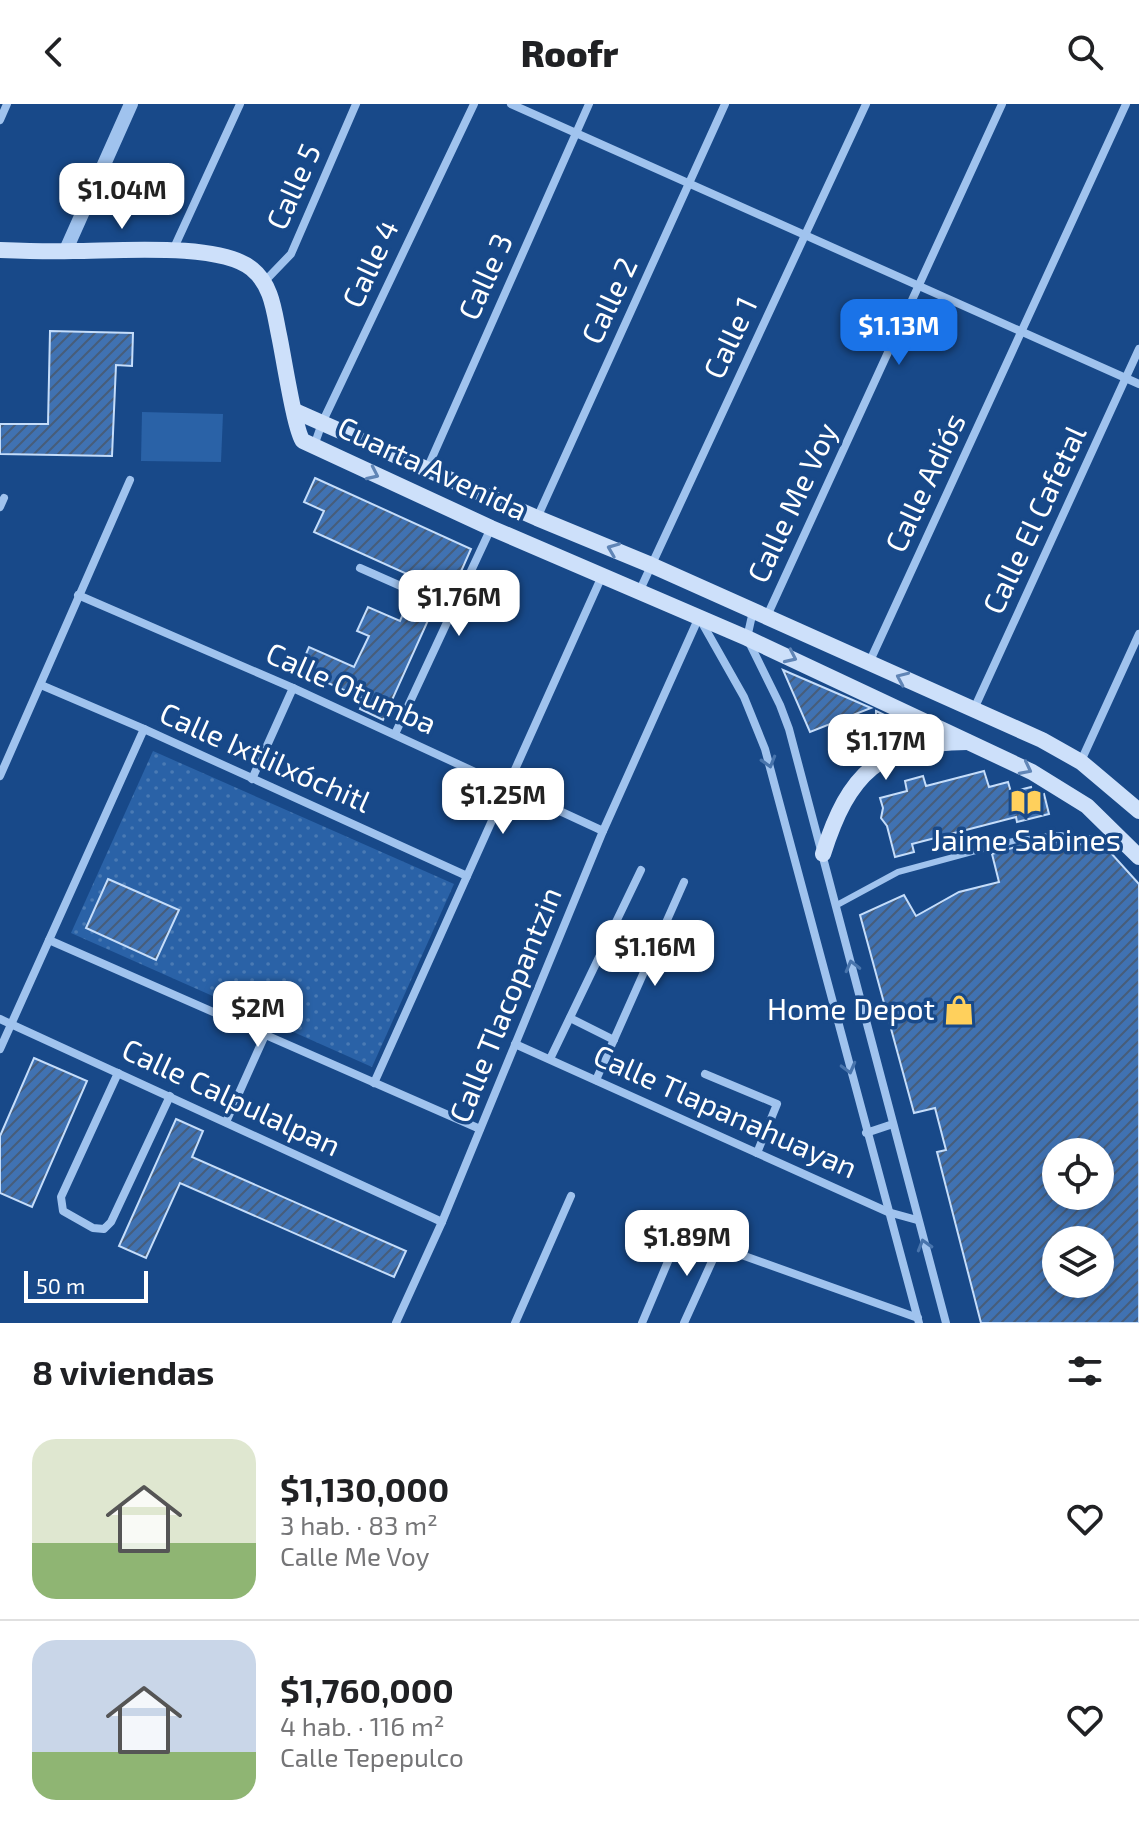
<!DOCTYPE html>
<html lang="es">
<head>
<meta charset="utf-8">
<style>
	body { margin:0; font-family:"Exo 2",sans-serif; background:#f6f6f6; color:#202124; height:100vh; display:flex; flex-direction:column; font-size:30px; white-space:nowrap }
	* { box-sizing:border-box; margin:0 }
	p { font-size:26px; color:#757577 }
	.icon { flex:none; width:44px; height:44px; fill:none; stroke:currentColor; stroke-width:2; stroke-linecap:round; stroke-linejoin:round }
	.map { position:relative; height:1219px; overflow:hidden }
	.side { display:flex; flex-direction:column; background:#fff; flex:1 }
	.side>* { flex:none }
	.buttons { position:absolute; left:1042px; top:1034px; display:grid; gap:16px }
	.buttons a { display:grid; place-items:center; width:72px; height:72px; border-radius:50%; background:#fff; box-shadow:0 4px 12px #0003; font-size:40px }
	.scale { position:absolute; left:24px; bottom:20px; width:124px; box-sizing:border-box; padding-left:8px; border:4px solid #fff; border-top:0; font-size:22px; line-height:28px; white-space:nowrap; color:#fff; -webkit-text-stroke:6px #184989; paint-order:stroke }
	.price { position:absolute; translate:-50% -68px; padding:0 18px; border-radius:16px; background:#fff; color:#222; font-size:26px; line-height:52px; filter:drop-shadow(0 2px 4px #0008) }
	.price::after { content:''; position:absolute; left:50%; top:48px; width:24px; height:18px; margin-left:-12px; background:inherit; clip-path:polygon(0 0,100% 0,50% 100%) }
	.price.selected { background:#1a73e8; color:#fff }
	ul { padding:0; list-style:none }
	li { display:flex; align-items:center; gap:24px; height:200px; padding:0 32px }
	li+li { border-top:2px solid #e0e0e0 }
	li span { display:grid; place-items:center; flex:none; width:224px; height:160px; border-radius:24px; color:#555 }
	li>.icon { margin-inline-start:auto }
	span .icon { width:96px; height:96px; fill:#fffc; stroke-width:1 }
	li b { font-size:34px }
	h2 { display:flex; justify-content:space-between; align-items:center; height:96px; padding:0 32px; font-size:34px }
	header { display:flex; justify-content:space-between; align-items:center; height:104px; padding:0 32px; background:#fff; font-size:36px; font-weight:800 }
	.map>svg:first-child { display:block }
</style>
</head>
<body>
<header><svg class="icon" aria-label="back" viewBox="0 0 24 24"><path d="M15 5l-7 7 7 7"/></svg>Roofr<svg class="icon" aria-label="search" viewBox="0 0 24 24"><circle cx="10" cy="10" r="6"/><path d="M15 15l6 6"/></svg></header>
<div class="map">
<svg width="1139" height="1219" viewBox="0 0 1139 1219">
	<defs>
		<pattern id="park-dots" width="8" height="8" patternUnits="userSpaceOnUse" patternTransform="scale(2)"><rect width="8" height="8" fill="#2a62a7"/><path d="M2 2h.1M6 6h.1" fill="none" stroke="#4a7ab4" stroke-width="1.8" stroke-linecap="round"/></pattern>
		<pattern id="building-hatch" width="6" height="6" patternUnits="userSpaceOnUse" patternTransform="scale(2)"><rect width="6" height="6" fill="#4072b2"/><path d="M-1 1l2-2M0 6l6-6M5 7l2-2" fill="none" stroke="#475d7a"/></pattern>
	</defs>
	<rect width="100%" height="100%" fill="#184989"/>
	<polygon fill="url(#park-dots)" points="153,647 454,780 372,963 71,829"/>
	<polygon fill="#2a62a7" points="142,308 223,310 221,358 141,357"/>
	<g fill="url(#building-hatch)" stroke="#c5ddfa" stroke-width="2" fill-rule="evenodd">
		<polygon points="50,227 133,229 132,262 116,261 112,352 0,350 0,320 48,320"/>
		<polygon points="315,374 471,445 451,490 314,428 324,407 304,398"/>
		<polygon points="407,501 430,512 383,616 360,605 364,595 299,566 309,543 354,563 369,532 357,527 368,503 400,517"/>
		<polygon points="783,566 855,597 871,604 810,628"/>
		<polygon points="876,607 920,628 898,634 875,648"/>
		<polygon points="984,667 989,683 1008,678 1011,688 1031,683 1033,693 1044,690 1049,710 1017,718 1016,713 912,740 914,748 895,753 887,722 881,714 883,704 880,694 907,687 905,677 923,672 926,682"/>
		<path d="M1060,737L1099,743L1111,749L1139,780V1219H981L937,1048L946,1046L935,1004L914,1009L860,811L904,791L916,812L959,788L999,778L992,750L1022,741ZM1056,1048H1100V1092H1056ZM1056,1136H1100V1180H1056Z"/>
		<polygon points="108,775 179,806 156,856 86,824"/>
		<polygon points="34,954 87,977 32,1103 0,1089 0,1032"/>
		<polygon points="176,1015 203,1027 192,1053 406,1147 394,1173 180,1079 146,1154 119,1142"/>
	</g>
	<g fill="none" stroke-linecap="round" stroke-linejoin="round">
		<polyline stroke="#a0c3ee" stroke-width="6" points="837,801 898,768 1020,735 1060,731 1117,737"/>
		<g stroke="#a0c3ee" stroke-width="8">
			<polyline points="511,0 1139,280"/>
			<polyline points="0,16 7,0"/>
			<polyline points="173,146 240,0"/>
			<polyline points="264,178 291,150 356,0"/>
			<polyline points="314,342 322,319 474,0"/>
			<polyline points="427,365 589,0"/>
			<polyline points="0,403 4,394"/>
			<polyline points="537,414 725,0"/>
			<polyline points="360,464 455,506"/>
			<polyline points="639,488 866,0"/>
			<polyline points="78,491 293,584 603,727"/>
			<polyline points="753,507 747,534 780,601 789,625 946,1219"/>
			<polyline points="767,512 1002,0"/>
			<polyline points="701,517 744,593 765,645 919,1219"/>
			<polyline points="869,559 1126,0"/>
			<polyline points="41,581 144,625 467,772"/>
			<polyline points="974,605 1139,245"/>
			<polyline points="395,630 491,424"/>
			<polyline points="1081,657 1139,530"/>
			<polyline points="0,672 130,376"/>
			<polyline points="252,675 293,584"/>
			<polyline points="49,836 480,1025"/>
			<polyline points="570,914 614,936"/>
			<polyline points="0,915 442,1118"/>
			<polyline points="515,940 888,1108 917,1116"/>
			<polyline points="0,945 144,625"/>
			<polyline points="550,955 641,766"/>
			<polyline points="118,969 61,1093 63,1107 93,1124 104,1125 111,1118 170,992"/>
			<polyline points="705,970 777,1000 757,1049"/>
			<polyline points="596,976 684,778"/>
			<polyline points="374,979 602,472"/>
			<polyline points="226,1018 265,931"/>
			<polyline points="866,1029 893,1020"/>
			<polyline points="396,1219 442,1118 603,727 699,513"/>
			<polyline points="515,1219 571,1092"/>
			<polyline points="642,1219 680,1129 918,1214"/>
			<polyline points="684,1219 719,1142"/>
		</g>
		<polyline stroke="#a0c3ee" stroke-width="14" points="65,148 131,0"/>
		<g stroke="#cde0fa" stroke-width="16">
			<path d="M0,146C24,147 49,148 73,147C115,147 220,138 252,165C272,181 274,207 279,231C283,249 295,328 303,337L491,424L747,534L1032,668L1087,702L1139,753"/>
			<polyline points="295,307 537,414 651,461 1042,636 1081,658 1139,707"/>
			<path d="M823,750C849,669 879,639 967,638"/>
		</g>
	</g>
	<defs><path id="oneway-chevron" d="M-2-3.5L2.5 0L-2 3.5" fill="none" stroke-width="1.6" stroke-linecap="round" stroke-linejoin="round" transform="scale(2)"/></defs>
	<g stroke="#6085b6">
		<use href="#oneway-chevron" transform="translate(373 370) rotate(25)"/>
		<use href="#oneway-chevron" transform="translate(613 445) rotate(-158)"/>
		<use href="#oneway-chevron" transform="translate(791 553) rotate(25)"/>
		<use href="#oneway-chevron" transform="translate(902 574) rotate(-156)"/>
		<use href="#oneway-chevron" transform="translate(1026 665) rotate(27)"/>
	</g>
	<g stroke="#4874ac">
		<use href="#oneway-chevron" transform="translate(769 658) rotate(74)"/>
		<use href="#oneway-chevron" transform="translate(852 862) rotate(-104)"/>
		<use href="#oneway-chevron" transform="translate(849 964) rotate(75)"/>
		<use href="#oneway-chevron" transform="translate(924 1141) rotate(-106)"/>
	</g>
	<defs>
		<g id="library-bare" transform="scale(2.4)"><path d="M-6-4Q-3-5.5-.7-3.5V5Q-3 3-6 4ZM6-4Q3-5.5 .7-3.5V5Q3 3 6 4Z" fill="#ffd05c" stroke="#184989" stroke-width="2.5" paint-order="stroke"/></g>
		<g id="shop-bare" transform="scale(2.4)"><path d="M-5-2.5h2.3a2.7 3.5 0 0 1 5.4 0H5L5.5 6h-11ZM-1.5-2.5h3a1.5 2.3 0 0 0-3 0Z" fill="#ffd05c" stroke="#184989" stroke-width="2.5" paint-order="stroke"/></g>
	</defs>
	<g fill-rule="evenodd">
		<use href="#library-bare" x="1026" y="698"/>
		<use href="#shop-bare" x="959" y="906"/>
	</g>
	<g text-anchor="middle" stroke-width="7" stroke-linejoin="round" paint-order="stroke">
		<g font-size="30" fill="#fff" stroke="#184989">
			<text transform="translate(294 83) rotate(-66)" y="10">Calle 5</text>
			<text transform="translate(371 160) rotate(-65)" y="10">Calle 4</text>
			<text transform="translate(486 173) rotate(-66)" y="10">Calle 3</text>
			<text transform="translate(610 197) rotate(-65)" y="10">Calle 2</text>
			<text transform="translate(731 234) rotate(-65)" y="10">Calle 1</text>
			<text transform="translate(432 365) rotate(25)" y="10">Cuarta Avenida</text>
			<text transform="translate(926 379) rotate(-65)" y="10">Calle Adiós</text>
			<text transform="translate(793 399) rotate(-65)" y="10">Calle Me Voy</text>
			<text transform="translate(1035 416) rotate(-65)" y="10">Calle El Cafetal</text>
			<text transform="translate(351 585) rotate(24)" y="10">Calle Otumba</text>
			<text transform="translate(265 654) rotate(24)" y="10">Calle Ixtlilxóchitl</text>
			<text transform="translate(506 901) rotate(-68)" y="10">Calle Tlacopantzin</text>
			<text transform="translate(231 994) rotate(25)" y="10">Calle Calpulalpan</text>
			<text transform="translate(725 1008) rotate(24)" y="10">Calle Tlapanahuayan</text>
		</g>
		<g font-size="30" fill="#fff" stroke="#184989">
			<text x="1026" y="747">Jaime Sabines</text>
			<text x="935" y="916" text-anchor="end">Home Depot</text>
		</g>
	</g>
</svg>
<div class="buttons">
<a><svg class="icon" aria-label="locate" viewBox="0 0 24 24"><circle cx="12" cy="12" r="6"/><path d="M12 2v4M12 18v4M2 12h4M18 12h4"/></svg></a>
<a><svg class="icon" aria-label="layers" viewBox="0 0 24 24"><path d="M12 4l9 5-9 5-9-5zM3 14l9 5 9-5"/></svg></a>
</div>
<div class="scale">50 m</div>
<b class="price" style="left:122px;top:127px">$1.04M</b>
<b class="price selected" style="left:899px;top:263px">$1.13M</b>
<b class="price" style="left:459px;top:534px">$1.76M</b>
<b class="price" style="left:886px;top:678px">$1.17M</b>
<b class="price" style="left:503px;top:732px">$1.25M</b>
<b class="price" style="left:655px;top:884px">$1.16M</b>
<b class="price" style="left:258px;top:945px">$2M</b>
<b class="price" style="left:687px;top:1174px">$1.89M</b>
</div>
<section class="side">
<h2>8 viviendas<svg class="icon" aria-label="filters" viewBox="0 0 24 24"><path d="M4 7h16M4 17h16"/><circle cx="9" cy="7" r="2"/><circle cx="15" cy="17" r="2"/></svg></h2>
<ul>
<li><span style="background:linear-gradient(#dfe7d0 65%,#8fb573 0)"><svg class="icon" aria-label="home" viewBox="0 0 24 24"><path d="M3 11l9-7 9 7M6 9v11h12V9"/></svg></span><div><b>$1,130,000</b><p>3 hab. · 83 m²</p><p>Calle Me Voy</p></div><svg class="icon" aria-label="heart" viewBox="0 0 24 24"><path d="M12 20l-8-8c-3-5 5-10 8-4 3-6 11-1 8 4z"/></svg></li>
<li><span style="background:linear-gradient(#c9d6e8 70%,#8fb573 0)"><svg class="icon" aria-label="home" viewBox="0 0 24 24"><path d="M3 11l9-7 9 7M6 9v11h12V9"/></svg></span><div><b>$1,760,000</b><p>4 hab. · 116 m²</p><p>Calle Tepepulco</p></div><svg class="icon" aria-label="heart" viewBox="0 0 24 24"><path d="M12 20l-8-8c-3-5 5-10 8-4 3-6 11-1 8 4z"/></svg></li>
</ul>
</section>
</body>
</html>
